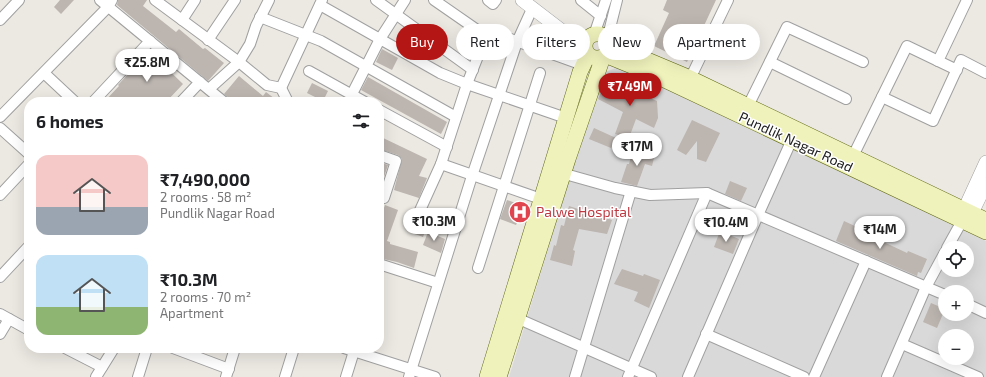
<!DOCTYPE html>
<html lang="en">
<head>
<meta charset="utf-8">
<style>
	body { margin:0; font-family:"Exo 2",sans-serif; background:#f6f6f6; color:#202124; height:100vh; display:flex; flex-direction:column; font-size:15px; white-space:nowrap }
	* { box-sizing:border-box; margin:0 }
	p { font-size:13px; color:#757577 }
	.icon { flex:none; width:22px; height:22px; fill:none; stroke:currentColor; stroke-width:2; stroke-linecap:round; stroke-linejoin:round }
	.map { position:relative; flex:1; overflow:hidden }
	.drawer { position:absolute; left:24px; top:97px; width:360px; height:256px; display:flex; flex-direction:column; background:#fff; border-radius:16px; box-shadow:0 4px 16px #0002 }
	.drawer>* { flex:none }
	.banner { position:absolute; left:396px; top:24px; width:380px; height:36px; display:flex; gap:8px }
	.tools { position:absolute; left:938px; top:241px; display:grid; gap:8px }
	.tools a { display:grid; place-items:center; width:36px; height:36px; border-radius:50%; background:#fff; box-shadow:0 4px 16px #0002; font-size:20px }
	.price { position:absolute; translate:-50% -34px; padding:0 9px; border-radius:14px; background:#fff; color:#222; font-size:13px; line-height:26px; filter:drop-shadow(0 1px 2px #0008) }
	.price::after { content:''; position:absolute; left:50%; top:24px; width:12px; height:9px; margin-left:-6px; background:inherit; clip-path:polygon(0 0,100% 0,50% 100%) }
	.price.selected { background:#b41515; color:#fff }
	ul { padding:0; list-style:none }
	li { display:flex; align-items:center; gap:12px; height:100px; padding:0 12px }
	li span { display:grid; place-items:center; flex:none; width:112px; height:80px; border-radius:12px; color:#555 }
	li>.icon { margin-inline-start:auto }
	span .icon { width:48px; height:48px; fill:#fffc; stroke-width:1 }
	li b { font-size:17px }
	h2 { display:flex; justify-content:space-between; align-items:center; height:48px; padding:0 12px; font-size:17px }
	.pill { padding:0 14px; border-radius:18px; background:#fff; box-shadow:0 4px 16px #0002; font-size:14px; line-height:36px }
	.pill.selected { background:#b41515; color:#fff }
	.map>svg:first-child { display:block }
</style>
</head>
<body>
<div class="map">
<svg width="986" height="377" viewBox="0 0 986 377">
	<rect width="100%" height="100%" fill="#ece9e3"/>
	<path fill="#dad9d9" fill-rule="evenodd" d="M619,67L986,241V377H509L602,73ZM945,248H967V270H945ZM945,292H967V314H945ZM945,336H967V358H945Z"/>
	<g fill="#bcb5b0">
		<polygon points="60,0 74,0 61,14 54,7"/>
		<polygon points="118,0 147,0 143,6 176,32 179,29 203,49 205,48 224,63 208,81 117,5"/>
		<polygon points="667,0 716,0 687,62 654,46 669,13 663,10"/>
		<polygon points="382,49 398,58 392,70 376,62"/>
		<polygon points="149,51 183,84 166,102 104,102 119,86 118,85"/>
		<polygon points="239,76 263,96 266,92 279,102 234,102 224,94"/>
		<polygon points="368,77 447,122 441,134 361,90"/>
		<polygon points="607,79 657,101 658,118 654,128 636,119 629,138 615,134 623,112 598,99"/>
		<polygon points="312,83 328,91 323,101 307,93"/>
		<polygon points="692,120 720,133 706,162 697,159 697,141 686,155 677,150"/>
		<polygon points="594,128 616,138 611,148 589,139"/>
		<polygon points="379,136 427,159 419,176 427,178 419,198 394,190 402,159 398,155 379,149"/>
		<polygon points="633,149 655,154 652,166 645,164 637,186 621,182 627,164 629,164"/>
		<polygon points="379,162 388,165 381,186 379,185"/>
		<polygon points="730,181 747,188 741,201 725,194"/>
		<polygon points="507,200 529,208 526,218 520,216 516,225 500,219"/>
		<polygon points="385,205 398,210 387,241 390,242 390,244 418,252 414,268 397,262 379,258 379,222"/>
		<polygon points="569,206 612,220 607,234 579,229 573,250 575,251 572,266 550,260 554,245 556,246 561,225 564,226"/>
		<polygon points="844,221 857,227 856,229 907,253 908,251 927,259 921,273 918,272 917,276 836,241"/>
		<polygon points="415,225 426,229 423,237 412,233"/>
		<polygon points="720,231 739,239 733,254 714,247"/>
		<polygon points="428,232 445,239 441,253 423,245"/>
		<polygon points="622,269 643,276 644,274 660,280 649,308 634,301 638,292 614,284"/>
		<polygon points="931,303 945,309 937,328 923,322"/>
	</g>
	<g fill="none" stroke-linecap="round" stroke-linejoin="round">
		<g stroke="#a0a0a0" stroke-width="12">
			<g id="minor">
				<polyline points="100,0 224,102"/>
				<polyline points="155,0 239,62 267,85 281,88 322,0"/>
				<polyline points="376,0 473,70"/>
				<polyline points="434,0 483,34 488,31 583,65"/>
				<polyline points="488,0 493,4 496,0"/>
				<polyline points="581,0 601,16"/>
				<polyline points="320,5 440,73 467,84 566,118"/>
				<polyline points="260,17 321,41 456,117"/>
				<polyline points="0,20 19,0"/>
				<polyline points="182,20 195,0"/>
				<polyline points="594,35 606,0"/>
				<polyline points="208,40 235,0"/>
				<polyline points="607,40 617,0"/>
				<polyline points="938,61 967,0"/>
				<polyline points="770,62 846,99"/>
				<polyline points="309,71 365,102"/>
				<polyline points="44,73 75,102"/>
				<polyline points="688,83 728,0"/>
				<polyline points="281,88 288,102"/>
				<polyline points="209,89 239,62 250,44 256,26 269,0"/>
				<polyline points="352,94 380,39 405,0"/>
				<polyline points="882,97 933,121 961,60 986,73"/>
				<polyline points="93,102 150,41"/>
				<polyline points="181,102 200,82"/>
				<polyline points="748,106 787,27 863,62"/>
				<polyline points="379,110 447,147"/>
				<polyline points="0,117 108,7 112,0"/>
				<polyline points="0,128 29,154"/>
				<polyline points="379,155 396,161 384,198 379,196"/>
				<polyline points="853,156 907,46 957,70"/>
				<polyline points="441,164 541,199"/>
				<polyline points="558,172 615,188 650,195 707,193 945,295"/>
				<polyline points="0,195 29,164"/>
				<polyline points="417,217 441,164 467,84 488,31"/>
				<polyline points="947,248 962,221"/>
				<polyline points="379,264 438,283"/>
				<polyline points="478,268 540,73"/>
				<polyline points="0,277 29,246"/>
				<polyline points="967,304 986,313"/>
				<polyline points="0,314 29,330"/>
				<polyline points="512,316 651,377"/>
				<polyline points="0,334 9,319"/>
				<polyline points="706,334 804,377"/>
				<polyline points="902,344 978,377"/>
				<polyline points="65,348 102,367"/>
				<polyline points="173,348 229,369"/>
				<polyline points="344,348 435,377"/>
				<polyline points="96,377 114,348"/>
				<polyline points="138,377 147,348"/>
				<polyline points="226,377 235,348"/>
				<polyline points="285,377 294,348"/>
				<polyline points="346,377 355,348"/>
				<polyline points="409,377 472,176 517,42 532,9"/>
				<polyline points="575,377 631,191"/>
				<polyline points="628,377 707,193"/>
				<polyline points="688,377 758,215 794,135"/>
				<polyline points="814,377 866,261"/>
				<polyline points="887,377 926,287 945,252"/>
			</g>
		</g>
		<g stroke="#a0a0a0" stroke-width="14">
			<g id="tertiary">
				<polyline points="522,0 578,43 585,46"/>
				<polyline points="970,215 972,213 986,184"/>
				<polyline points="962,219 964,210 986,162"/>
			</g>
		</g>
		<g stroke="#5e6710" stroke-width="16">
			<g id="secondary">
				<circle cx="597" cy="46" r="12"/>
				<polyline points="609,44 690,78 986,220"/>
				<polyline points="605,55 654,75 986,232"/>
				<polyline points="487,377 580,72 588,55"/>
				<polyline points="499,377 568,159 603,57"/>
			</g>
		</g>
		<use href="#minor" stroke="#fff" stroke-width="10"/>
		<use href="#tertiary" stroke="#fff" stroke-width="13"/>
		<use href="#secondary" stroke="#eff2bb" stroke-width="15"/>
	</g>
	<defs>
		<g id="hospital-disc" transform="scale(1.15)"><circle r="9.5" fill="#e0444e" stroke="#fff"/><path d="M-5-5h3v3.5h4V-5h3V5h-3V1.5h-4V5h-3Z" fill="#fff"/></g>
	</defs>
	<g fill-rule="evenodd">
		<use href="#hospital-disc" x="520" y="212"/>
	</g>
	<g text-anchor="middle" stroke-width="3" stroke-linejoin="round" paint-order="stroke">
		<g font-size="14" fill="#1c1c1c" stroke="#fff">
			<text transform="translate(796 142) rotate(25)" y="5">Pundlik Nagar Road</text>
		</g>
		<g font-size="14" fill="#be3a42" stroke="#fff" text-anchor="start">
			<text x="536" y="217">Palwe Hospital</text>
		</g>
	</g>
</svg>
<div class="tools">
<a><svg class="icon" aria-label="locate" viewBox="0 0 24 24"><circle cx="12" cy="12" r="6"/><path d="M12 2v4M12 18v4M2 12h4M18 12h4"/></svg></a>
<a>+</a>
<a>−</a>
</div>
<b class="price" style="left:147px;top:83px">₹25.8M</b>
<b class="price selected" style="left:630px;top:107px">₹7.49M</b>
<b class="price" style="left:637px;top:167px">₹17M</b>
<b class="price" style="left:434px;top:242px">₹10.3M</b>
<b class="price" style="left:726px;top:243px">₹10.4M</b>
<b class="price" style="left:880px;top:250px">₹14M</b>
<div class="banner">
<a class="pill selected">Buy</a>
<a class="pill">Rent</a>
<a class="pill">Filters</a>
<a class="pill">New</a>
<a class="pill">Apartment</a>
</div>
<section class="drawer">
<h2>6 homes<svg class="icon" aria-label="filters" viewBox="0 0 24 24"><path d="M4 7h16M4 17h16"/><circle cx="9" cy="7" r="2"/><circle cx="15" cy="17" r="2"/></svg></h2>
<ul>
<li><span style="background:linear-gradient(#f6c9c9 65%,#9aa5b1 0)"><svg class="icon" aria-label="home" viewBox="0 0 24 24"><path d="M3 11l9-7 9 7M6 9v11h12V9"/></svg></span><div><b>₹7,490,000</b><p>2 rooms · 58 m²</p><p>Pundlik Nagar Road</p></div></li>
<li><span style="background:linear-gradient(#bfe0f5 65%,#8fb573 0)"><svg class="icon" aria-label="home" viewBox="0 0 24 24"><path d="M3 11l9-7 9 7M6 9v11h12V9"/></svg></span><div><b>₹10.3M</b><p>2 rooms · 70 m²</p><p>Apartment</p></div></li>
</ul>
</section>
</div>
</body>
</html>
